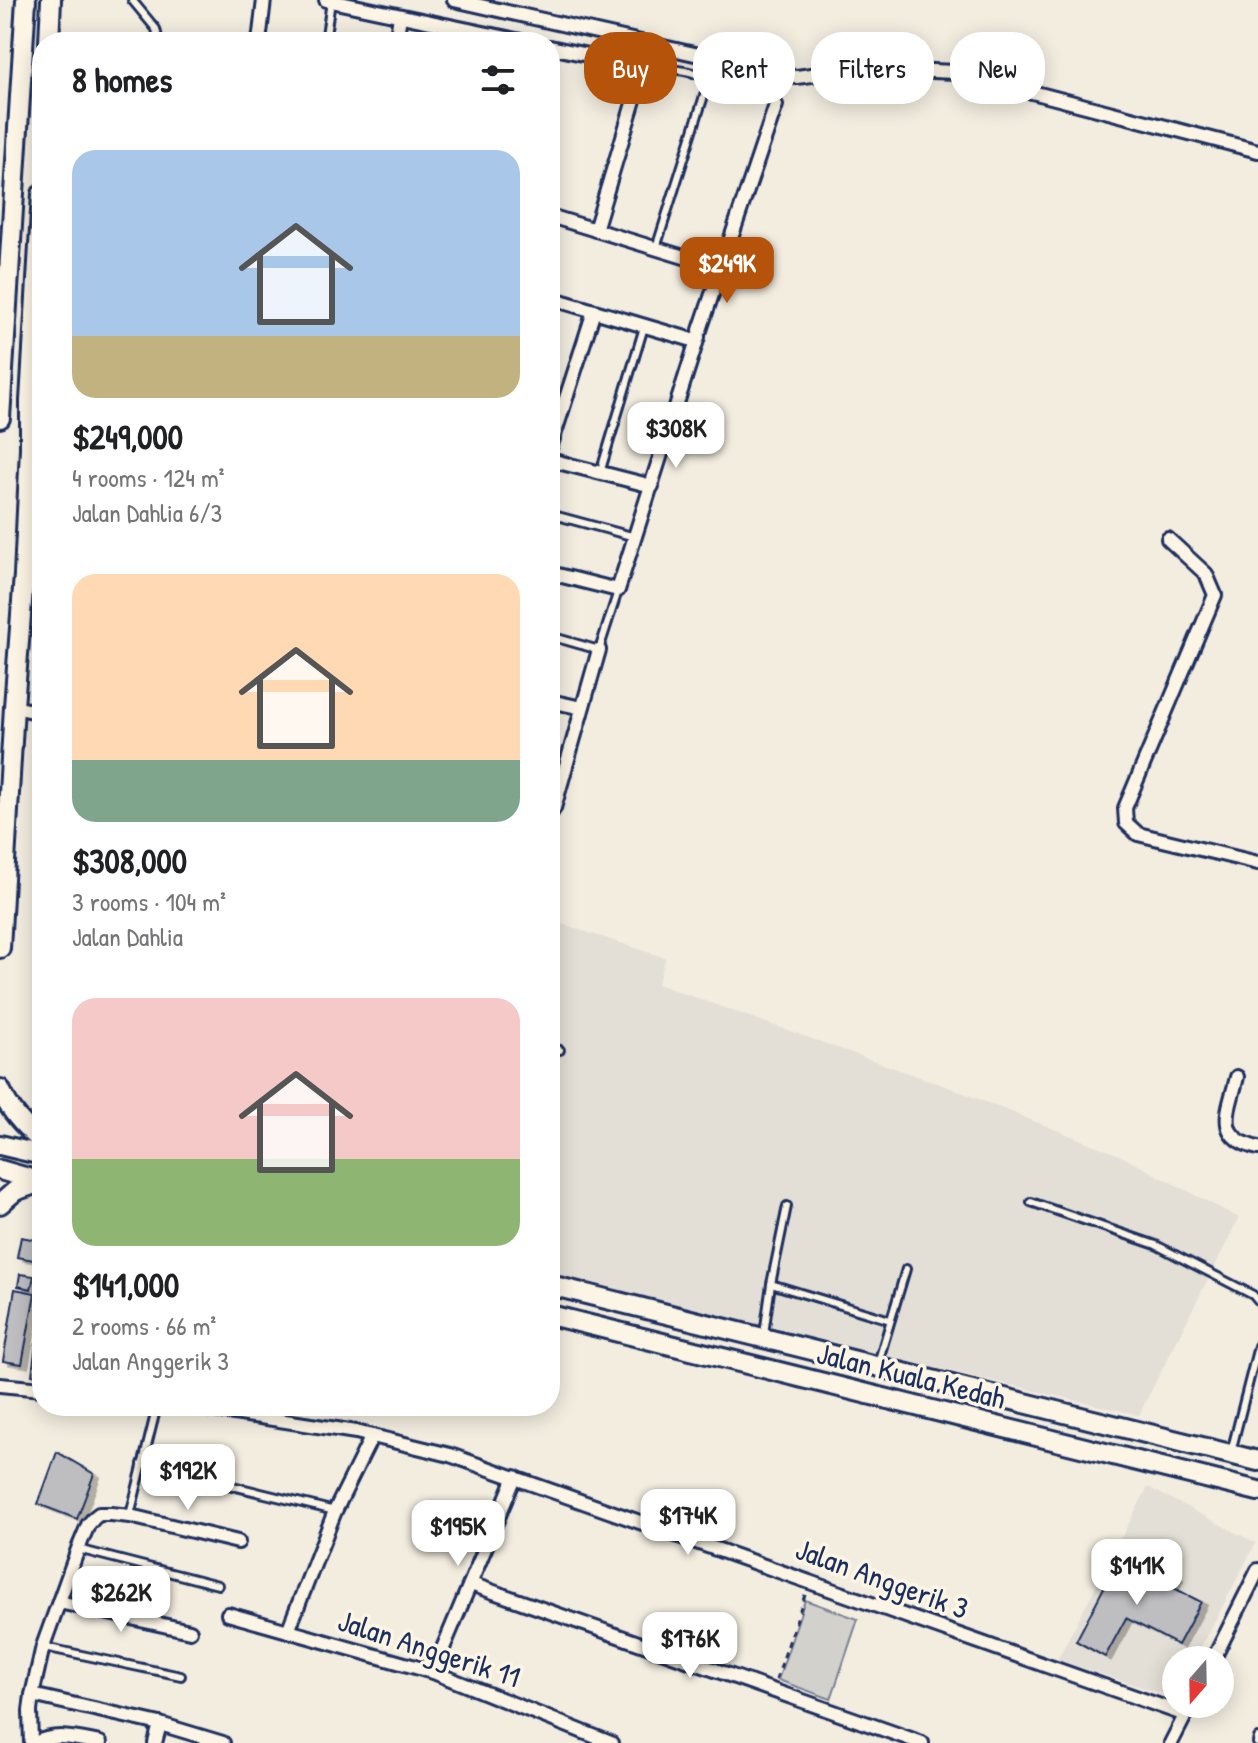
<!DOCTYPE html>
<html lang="en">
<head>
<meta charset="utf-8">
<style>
	body { margin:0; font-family:"Patrick Hand",sans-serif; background:#f2f2f2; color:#202124; height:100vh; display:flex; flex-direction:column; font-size:30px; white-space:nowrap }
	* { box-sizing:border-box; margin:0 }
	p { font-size:26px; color:#757577 }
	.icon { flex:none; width:44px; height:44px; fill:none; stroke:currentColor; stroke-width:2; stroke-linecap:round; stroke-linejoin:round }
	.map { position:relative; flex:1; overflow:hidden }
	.side { position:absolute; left:32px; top:32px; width:528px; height:1384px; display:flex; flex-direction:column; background:#fff; border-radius:32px; box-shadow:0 4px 20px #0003 }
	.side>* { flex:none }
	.banner { position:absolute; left:584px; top:32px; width:554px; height:72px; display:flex; gap:16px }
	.needle { width:52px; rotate:200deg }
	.buttons { position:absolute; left:1162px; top:1646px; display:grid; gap:16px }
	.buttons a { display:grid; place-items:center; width:72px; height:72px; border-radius:50%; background:#fff; box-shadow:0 4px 20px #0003; font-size:40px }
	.price { position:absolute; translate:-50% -68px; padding:0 18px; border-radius:16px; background:#fff; color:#222; font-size:26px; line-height:52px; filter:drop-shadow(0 2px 4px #0008) }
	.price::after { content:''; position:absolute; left:50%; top:48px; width:24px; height:18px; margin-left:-12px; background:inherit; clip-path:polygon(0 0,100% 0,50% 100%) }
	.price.current { background:#b45309; color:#fff }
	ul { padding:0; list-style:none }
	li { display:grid; align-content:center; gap:16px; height:424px; padding:0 40px }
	li span { display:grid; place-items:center; height:248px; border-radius:24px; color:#555 }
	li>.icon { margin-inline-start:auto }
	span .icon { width:144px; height:144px; fill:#fffc; stroke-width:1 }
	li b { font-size:34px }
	h2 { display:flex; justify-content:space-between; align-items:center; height:96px; padding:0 40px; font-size:34px }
	.pill { padding:0 28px; border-radius:32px; background:#fff; box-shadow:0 4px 20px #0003; font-size:28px; line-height:72px }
	.pill.current { background:#b45309; color:#fff }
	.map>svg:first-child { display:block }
</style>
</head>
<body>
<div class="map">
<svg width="1258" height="1743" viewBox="0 0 1258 1743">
	<defs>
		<filter id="shadow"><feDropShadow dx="6" dy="3.5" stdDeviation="0" flood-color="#0004"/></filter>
	</defs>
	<rect width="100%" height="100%" fill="#f3ede0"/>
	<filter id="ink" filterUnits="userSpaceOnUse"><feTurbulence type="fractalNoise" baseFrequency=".0125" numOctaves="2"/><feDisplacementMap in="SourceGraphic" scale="16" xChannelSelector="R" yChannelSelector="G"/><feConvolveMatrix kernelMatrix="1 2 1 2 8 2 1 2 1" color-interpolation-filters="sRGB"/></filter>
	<g filter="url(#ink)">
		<g fill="#e3dfd6">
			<polygon points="550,920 666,958 657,984 948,1087 1117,1154 1239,1218 1139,1415 550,1278"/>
			<polygon points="1148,1487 1256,1543 1194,1660 1176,1660 1176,1688 1160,1693 1057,1660"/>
		</g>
		<polygon fill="#d3d1cc" stroke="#778095" stroke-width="2" points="805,1600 858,1619 831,1699 778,1680"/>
		<g fill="#bebec0" stroke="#1b2f5e" stroke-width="2" filter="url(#shadow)">
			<polygon points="21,1237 42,1241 39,1261 17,1257"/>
			<polygon points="20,1274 34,1276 31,1289 18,1286"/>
			<polygon points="15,1289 35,1293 22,1364 3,1361"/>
			<polygon points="36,1343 42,1343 42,1377 32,1375"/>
			<polygon points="57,1452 94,1474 77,1519 38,1504"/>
			<polygon points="1123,1551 1139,1559 1135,1568 1158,1580 1163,1570 1177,1577 1172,1587 1201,1602 1178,1645 1126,1618 1105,1657 1076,1641"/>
		</g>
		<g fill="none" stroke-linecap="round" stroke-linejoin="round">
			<g stroke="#1b2f5e" stroke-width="12">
				<g id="lane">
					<polyline points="132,0 156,29 159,42"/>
					<polyline points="325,42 331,1"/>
					<path d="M639,68C657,69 699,67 708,83L656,248"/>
					<polyline points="600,473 644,327"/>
					<polyline points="550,514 635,537"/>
					<polyline points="550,636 599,650 618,591"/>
					<polyline points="550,1047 560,1050"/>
					<polyline points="1031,1202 1156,1245 1253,1295 1258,1301"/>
					<polyline points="771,1284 890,1320"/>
					<polyline points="764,1334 771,1284 787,1206"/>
					<polyline points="878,1363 906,1269"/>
					<polyline points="1231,1452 1258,1346"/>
					<polyline points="142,1464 335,1511"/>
					<polyline points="130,1515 157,1406"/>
					<polyline points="78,1549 218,1585"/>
					<polyline points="44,1647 181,1676"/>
					<polyline points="1257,1743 1258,1738"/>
				</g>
			</g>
			<g stroke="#1b2f5e" stroke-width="18">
				<g id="street">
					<polyline points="326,0 526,42"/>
					<polyline points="454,0 699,55 780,76 797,77 839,71 887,69 955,72 1258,151"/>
					<polyline points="259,42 264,0"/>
					<polyline points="396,42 400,16"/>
					<path d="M550,47L634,65C640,69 641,72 640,80L595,230"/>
					<polyline points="550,216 720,268"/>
					<polyline points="550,298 696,341"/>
					<polyline points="700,330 776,105"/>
					<polyline points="550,448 594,311"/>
					<polyline points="550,460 652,486"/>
					<polyline points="1168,539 1206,574 1215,595 1125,808 1126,823 1138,834 1258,863"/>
					<polyline points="550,573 618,590 698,337"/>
					<polyline points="24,575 42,580"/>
					<polyline points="550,701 582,708"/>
					<polyline points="14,707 42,713"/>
					<polyline points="550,814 554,808 599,650"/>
					<path d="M1237,1077C1229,1111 1213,1137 1258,1148"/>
					<polyline points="0,1385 42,1389"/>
					<polyline points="189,1406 356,1432 450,1455 1186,1715"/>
					<polyline points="471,1584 922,1743"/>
					<polyline points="59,1602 190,1631"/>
					<polyline points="228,1614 433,1672 611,1743"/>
					<polyline points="288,1631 335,1511 372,1436"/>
					<polyline points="1213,1660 1258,1570"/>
					<polyline points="433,1672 515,1477"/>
					<polyline points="32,1695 160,1724 223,1743"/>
					<polyline points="31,1743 30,1711 32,1695 43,1646 78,1549 88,1525 94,1518 99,1514 111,1514 130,1516 238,1542"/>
					<path d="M36,1743C56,1732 79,1739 100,1743"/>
					<polyline points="155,1743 160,1724"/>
					<polyline points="1171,1743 1191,1704"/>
				</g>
			</g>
			<g stroke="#1b2f5e" stroke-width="24">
				<g id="primary">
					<polyline points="49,42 51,0"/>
					<polyline points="0,418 26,0"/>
					<polyline points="0,948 14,707 24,575 30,448 30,401 42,194"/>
					<path d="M0,1089C10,1111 23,1126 42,1141"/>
					<polyline points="0,1145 42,1155"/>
					<polyline points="0,1170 42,1182"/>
					<polyline points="0,1204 15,1191 38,1183 42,1184"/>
					<polyline points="550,1285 1258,1461"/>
					<polyline points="550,1315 1258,1491"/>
				</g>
			</g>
			<polyline stroke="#1b2f5e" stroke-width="3" stroke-dasharray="6 6" stroke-linecap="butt" points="776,1680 806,1592"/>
			<use href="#lane" stroke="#fcf5e5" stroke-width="6"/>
			<use href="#street" stroke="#fcf5e5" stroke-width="12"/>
			<use href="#primary" stroke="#fcf5e5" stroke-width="18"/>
		</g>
	</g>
	<g text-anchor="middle" stroke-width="7" stroke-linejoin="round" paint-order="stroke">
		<g font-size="30" fill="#1b2f5e" stroke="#fcf5e5">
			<text transform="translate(911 1376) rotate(14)" y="10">Jalan Kuala Kedah</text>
			<text transform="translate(882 1579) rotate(20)" y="10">Jalan Anggerik 3</text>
			<text transform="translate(429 1649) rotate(18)" y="10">Jalan Anggerik 11</text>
		</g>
	</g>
</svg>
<div class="buttons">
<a><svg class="needle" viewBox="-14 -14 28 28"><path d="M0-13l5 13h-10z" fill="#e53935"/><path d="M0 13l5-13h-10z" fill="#757577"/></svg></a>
</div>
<b class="price current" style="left:727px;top:305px">$249K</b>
<b class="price" style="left:676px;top:470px">$308K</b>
<b class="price" style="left:188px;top:1512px">$192K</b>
<b class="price" style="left:688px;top:1557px">$174K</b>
<b class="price" style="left:458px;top:1568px">$195K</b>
<b class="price" style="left:1137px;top:1607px">$141K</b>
<b class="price" style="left:121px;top:1634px">$262K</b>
<b class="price" style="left:690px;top:1680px">$176K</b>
<div class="banner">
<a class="pill current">Buy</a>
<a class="pill">Rent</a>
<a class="pill">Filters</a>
<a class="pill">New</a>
</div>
<section class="side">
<h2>8 homes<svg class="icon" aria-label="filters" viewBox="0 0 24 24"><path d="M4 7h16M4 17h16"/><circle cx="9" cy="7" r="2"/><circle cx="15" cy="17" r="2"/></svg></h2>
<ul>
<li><span style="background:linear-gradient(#a9c7e8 75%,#c2b280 0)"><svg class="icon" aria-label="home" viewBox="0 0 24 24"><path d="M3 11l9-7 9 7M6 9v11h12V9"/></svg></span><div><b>$249,000</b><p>4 rooms · 124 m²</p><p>Jalan Dahlia 6/3</p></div></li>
<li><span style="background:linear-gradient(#ffd9b3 75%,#7fa58c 0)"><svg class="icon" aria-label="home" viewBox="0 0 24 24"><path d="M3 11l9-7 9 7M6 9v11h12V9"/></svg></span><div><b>$308,000</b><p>3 rooms · 104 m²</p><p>Jalan Dahlia</p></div></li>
<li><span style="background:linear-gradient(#f6c9c9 65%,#8fb573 0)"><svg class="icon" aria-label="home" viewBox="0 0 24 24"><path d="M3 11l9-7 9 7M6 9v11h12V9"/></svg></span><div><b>$141,000</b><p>2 rooms · 66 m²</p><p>Jalan Anggerik 3</p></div></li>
</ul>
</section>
</div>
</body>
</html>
